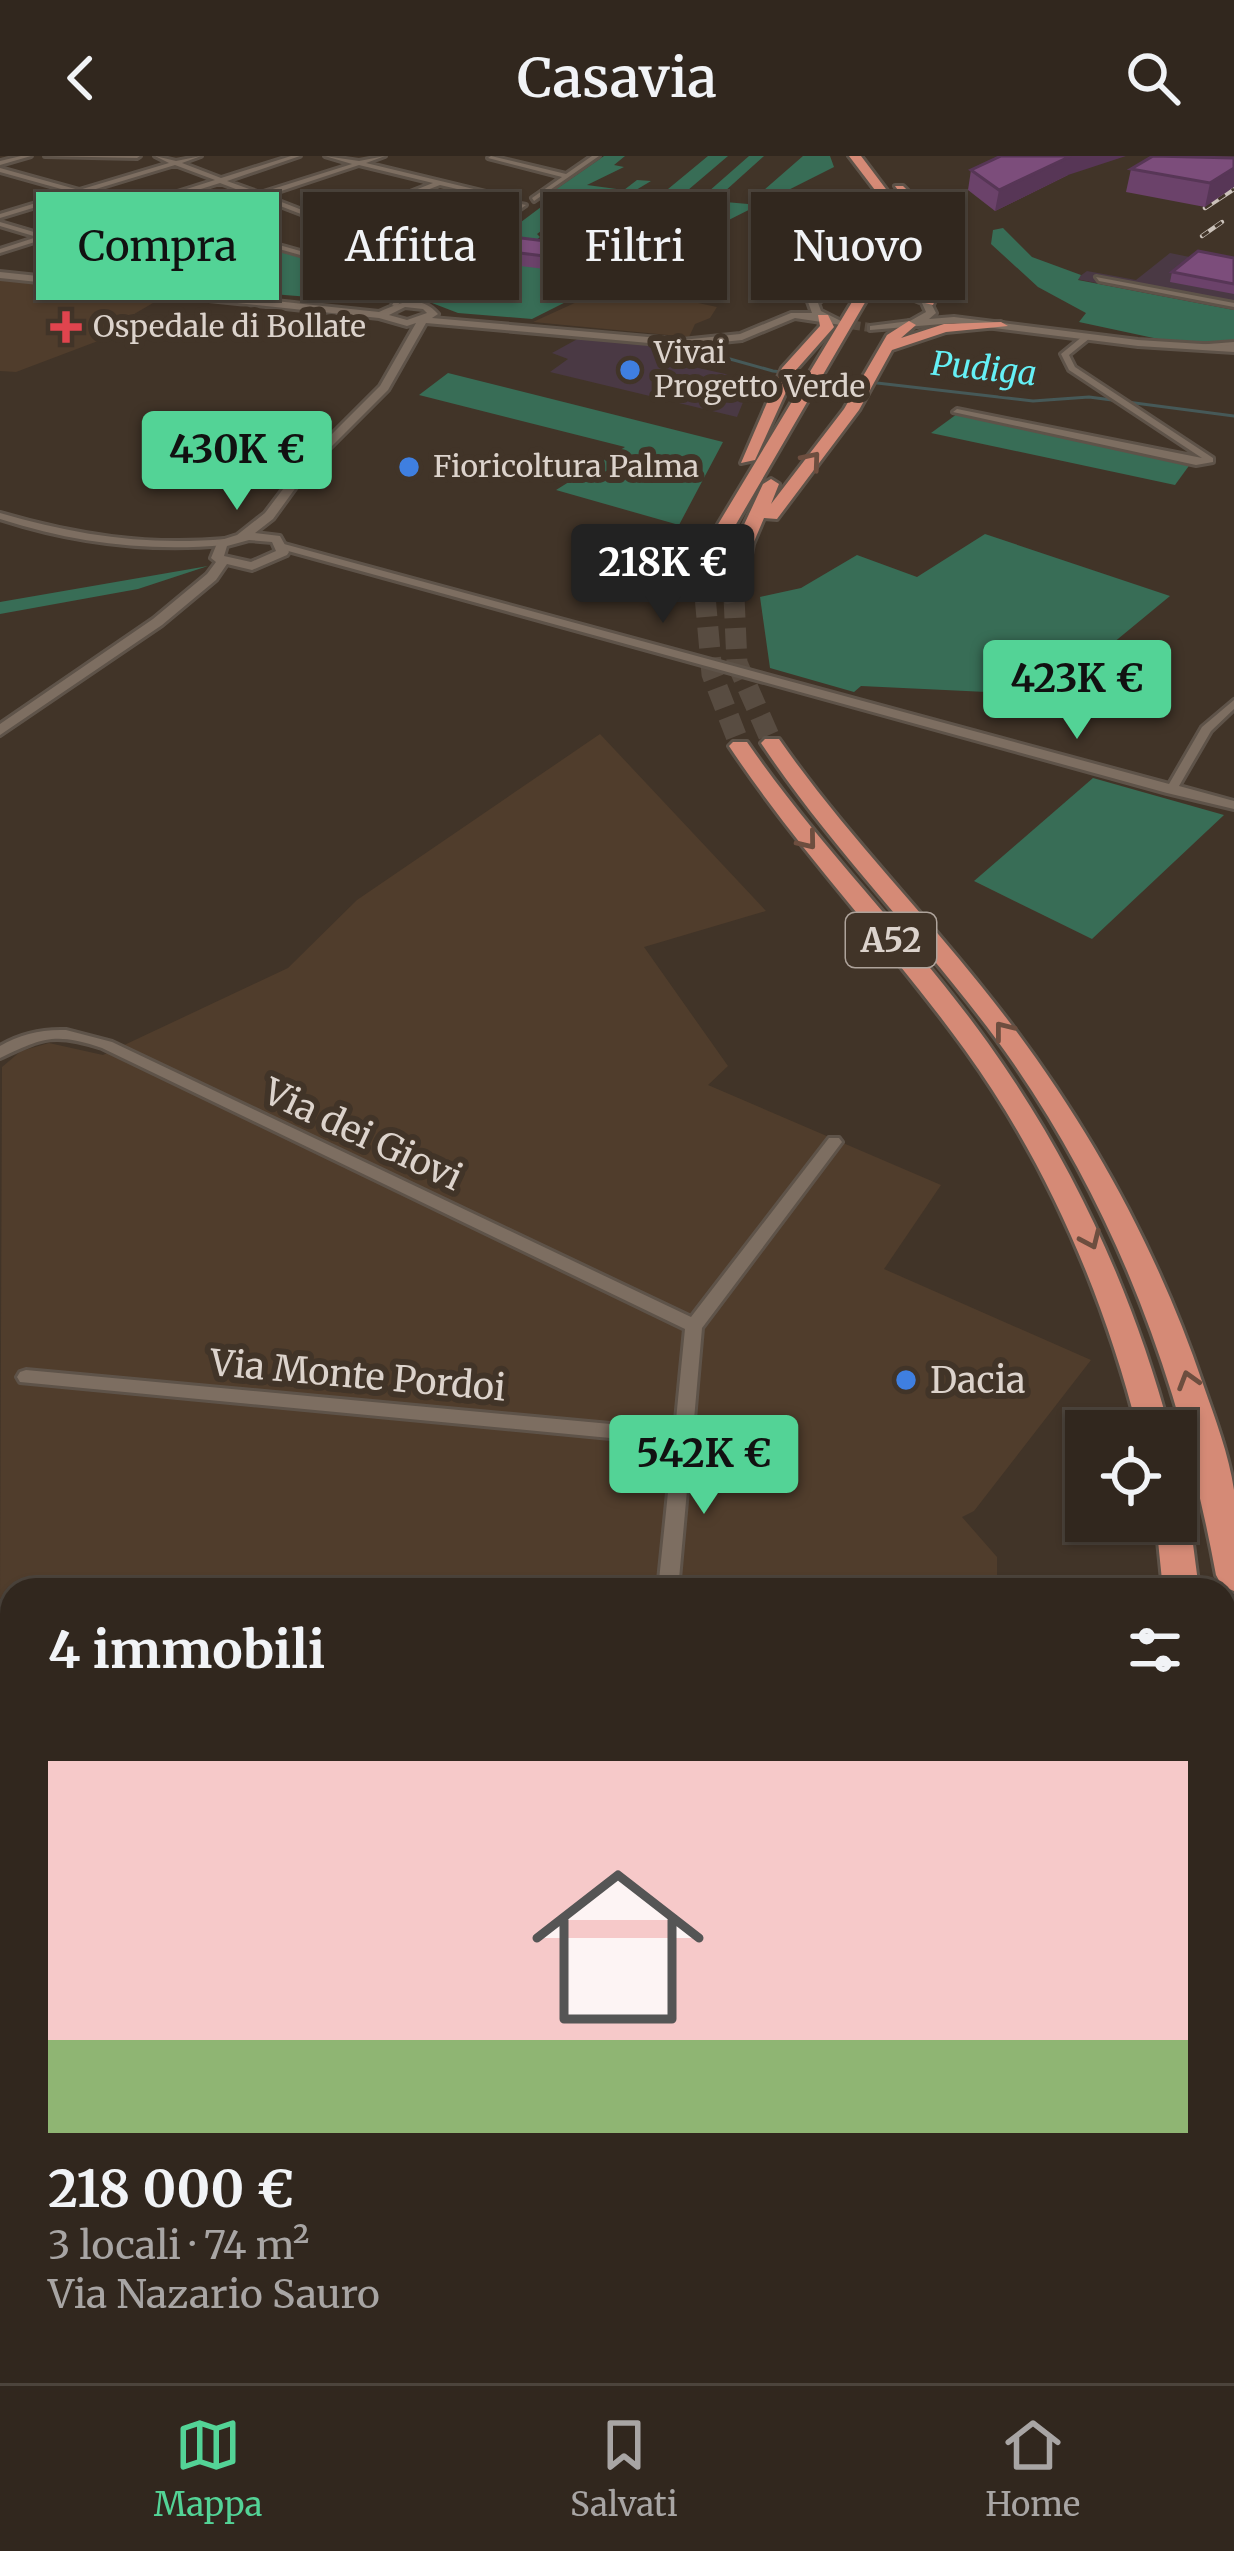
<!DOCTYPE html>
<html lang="it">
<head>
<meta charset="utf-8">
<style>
	body { margin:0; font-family:Merriweather,serif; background:#392f27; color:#f1f3f6; height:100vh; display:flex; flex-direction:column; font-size:45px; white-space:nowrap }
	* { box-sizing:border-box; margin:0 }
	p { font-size:39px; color:#a8a5a4 }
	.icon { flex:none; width:66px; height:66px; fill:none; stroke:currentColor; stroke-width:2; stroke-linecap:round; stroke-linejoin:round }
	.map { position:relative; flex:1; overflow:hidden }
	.details { position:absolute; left:0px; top:1422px; width:1236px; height:807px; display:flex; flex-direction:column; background:#31271e; border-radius:36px 36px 0 0; box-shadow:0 3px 9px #0004,0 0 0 3px #4c443c }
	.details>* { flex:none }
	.banner { position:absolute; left:36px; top:36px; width:1164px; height:108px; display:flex; gap:24px }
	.tools { position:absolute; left:1065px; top:1254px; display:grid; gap:24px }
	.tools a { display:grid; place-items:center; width:132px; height:132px; border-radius:0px; background:#31271e; box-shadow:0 3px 9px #0004,0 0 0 3px #4c443c; font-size:60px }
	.price { position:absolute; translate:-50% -102px; padding:0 27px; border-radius:12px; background:#53d396; color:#111; font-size:39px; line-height:78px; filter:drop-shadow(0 3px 6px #0008) }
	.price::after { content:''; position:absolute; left:50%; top:72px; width:36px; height:27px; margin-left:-18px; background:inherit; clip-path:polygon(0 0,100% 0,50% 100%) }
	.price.selected { background:#222; color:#fff }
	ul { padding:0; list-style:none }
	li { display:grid; align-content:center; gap:24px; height:636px; padding:0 48px }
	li+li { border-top:3px solid #4c443c }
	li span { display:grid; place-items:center; height:372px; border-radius:0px; color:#555 }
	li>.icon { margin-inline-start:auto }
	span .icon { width:216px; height:216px; fill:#fffc; stroke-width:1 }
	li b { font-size:51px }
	h2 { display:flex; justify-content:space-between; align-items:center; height:144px; padding:0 48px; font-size:51px }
	.chip { padding:0 42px; border-radius:0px; background:#31271e; box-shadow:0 3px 9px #0004,0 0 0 3px #4c443c; font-size:42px; line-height:108px }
	.chip.selected { background:#53d396; color:#111 }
	header { display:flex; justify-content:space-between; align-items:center; height:156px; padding:0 48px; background:#31271e; font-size:54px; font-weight:600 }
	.tabs { display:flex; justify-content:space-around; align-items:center; height:168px; border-top:3px solid #4c443c; background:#31271e; font-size:33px; color:#a8a5a4 }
	.tabs a { display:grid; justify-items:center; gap:6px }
	.tabs .selected { color:#53d396 }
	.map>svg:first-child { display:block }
</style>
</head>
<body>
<header><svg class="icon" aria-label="back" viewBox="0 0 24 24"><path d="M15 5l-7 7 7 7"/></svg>Casavia<svg class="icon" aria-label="search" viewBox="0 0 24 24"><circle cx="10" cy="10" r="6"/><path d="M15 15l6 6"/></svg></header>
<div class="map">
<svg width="1234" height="2227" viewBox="0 0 1234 2227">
	<rect width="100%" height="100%" fill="#413428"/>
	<g fill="#4a3944">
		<polygon points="1170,97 1234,110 1234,154 1076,123 1087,115 1136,124"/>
		<polygon points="581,181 710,189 681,208 752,224 737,261 550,216 568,203 552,197"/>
		<polygon points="0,1579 12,1592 12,2217 849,2217 850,2227 0,2227"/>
	</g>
	<g fill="#503d2c">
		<polygon points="0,123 165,140 129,161 135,167 127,174 16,216 0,215"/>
		<polygon points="614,129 717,151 710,162 695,168 689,181 533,166"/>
		<polygon points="600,578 766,755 644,791 728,910 708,929 941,1029 884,1113 1091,1204 974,1355 962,1361 997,1401 997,1434 12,1434 12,1443 0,1442 2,911 21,895 49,887 103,899 288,812 357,744"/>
	</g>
	<polygon fill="#4d3a34" points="134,55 216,79 146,102 62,77"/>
	<g fill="#386d56">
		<polygon points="604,0 625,0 614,9 624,11 587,29 624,34 637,24 651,25 636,34 643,36 629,47 549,38"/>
		<polygon points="708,0 728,0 681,40 700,43 749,0 764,0 714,45 748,48 803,0 830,0 834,11 532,163 458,157 419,142 414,135 452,106 470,104 545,48 548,57 608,64 561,60 537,78 540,81 525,93 562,99 550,109 554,110 608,69 620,70 624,66 613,65 648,37 662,38"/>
		<polygon points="1003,72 1032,101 1081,119 1078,124 1234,154 1234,187 1177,187 1079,166 1086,157 1038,131 991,88 993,74"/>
		<polygon points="259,90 400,127 371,146 186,131 214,119 197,113"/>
		<polygon points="448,217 723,286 679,369 556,334 625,291 419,239"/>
		<polygon points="957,258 1191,307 1175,329 931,277"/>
		<polygon points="985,378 1170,440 1050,539 861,530 854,536 770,512 760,441 801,432 857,399 917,421"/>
		<polygon points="208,410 138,433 0,458 0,446"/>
		<polygon points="1093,622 1224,659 1092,783 974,725"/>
		<polygon points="849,2217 1016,2217 1012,2227 850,2227"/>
	</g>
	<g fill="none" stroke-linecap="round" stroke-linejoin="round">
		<polyline stroke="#465958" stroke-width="3" points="730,203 773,215 1033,245 1089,241 1234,260"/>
		<g stroke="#584c41" stroke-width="9" stroke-dasharray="9 4.5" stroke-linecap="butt">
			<polyline points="859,131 898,134"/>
			<polyline points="838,167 874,172"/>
		</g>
		<g stroke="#584c41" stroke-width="21" stroke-dasharray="21 10" stroke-linecap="butt">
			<polyline points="705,440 712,518 740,590"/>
			<polyline points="734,441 737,507 772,587"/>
		</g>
		<g stroke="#5e5349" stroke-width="6">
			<g id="minor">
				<polygon points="21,0 31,0 0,9 0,5"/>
				<polygon points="45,0 140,0 137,2"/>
				<path d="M155,0L176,5L201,0L182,7L221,22L291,0H300L227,25L260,37L352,8L325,0L359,5L385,0L366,7L519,44L517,47L440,29L372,55L425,68V70L365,58L339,68L437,106L521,48L526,49L417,127L396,151L392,149L411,123L432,109L387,92L329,107L243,83L174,108L171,104L236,81L136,54L0,97V93L37,81L0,70V66L44,79L129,52L79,38L0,62V58L72,36L0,16V12L79,34L169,7ZM175,9L215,24L136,49L86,36ZM359,9L433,27L333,66L266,40ZM220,27L382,89L329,103L143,51L179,40L261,71V69L185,38Z"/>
				<polygon points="592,0 599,0 534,45 532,42 562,21 488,2 491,0 566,18"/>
				<polygon points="1096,121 1234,147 1234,151 1099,125"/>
				<polygon points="1083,180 1090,182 1069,199 1075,211 1213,302 1213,306 1196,309 953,256 957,253 1202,302 1069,214 1061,198"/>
				<polygon points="1234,186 1234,190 1200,191 1196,189"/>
				<path d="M0,357C75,379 147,390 225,383L230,386L225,389C148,396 74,387 0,363Z"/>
				<polygon points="284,388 1169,628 1202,571 1234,544 1234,553 1211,575 1179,630 1234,645 1234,653 1167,637 281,393 279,391"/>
				<path d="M66,874L112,886L691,1161L829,982H839L842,986L839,990L702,1172L693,1275L740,1280L746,1282L749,1287L746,1292L740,1294L691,1290L678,1434H658L673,1288L20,1226L17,1221L20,1216L26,1214L675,1274L685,1173L102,892C54,876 43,882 0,902V890C20,878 42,873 66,874Z"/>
			</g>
		</g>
		<g stroke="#5e5349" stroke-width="6">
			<g id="tertiary">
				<path d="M0,116L379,156C400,146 421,138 438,158L432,162L682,184L740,178L791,157H812L808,146L826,134L859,128L864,131L832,138L818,147L821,155L841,165V169L795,162L742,184L682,190L426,167L388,234L310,312L273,363L255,377L280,380L289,396L287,399L252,414L227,408L216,424L162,469L0,579V568L153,463L207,418L216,406L211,402L218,385L237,379L265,357L302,308L380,230L416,167L407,170L379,162L0,122ZM405,151L423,153L427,157L407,164L389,159ZM249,384L272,386L276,395L251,406L224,400L227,390Z"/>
				<polygon points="898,131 929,143 936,157 929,163 954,161 1138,184 1234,190 1234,196 1138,190 954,167 870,174 870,170 910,165 926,156 922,147 895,136"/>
				<polygon points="0,1477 12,1479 12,1503 0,1501"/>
				<polygon points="1224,1604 1234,1605 1234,1631 1224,1630"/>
			</g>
		</g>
		<g stroke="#5e5349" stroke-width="6">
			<g id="motorway">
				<polygon points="849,0 861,0 901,53 902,83 735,370 714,440 698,444 717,370 890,83 889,53 881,43 885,70 845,136 835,136 873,70 869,41 878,38"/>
				<path d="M895,30H903C945,71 956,95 933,149L921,146L932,119L933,94L924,71Z"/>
				<polygon points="818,159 828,159 834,171 796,214 755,304 741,307 782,212 820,170"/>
				<polygon points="909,165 916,169 901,182 944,168 1001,166 1008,170 946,176 892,194 859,254 777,363 764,362 753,388 743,441 727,445 735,388 763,328 771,323 779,328 771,348 844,253 887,179"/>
				<path d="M765,583H779C840,671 915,747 982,831C1078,950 1154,1083 1203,1228C1215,1262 1229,1299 1234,1334C1234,1366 1234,1402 1234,1435L1222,1430L1216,1419C1182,1235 1121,1063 1014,908C936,796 837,701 761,587Z"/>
				<path d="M733,586H747C820,692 913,782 988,887C1073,1006 1132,1134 1170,1275H1138C1103,1138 1048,1009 965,894C890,790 800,697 729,590Z"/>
				<polygon points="1176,1351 1185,1355 1190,1365 1199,1434 1163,1434 1156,1365 1176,1365"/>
				<polygon points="1234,1830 1234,1945 1224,1949 1224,1834"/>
				<polygon points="1014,2217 1099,2217 1096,2227 1010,2227"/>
				<polygon points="1139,2217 1187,2217 1184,2227 1136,2227"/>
			</g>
		</g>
		<use href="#minor" fill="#7d6e61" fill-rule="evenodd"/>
		<use href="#tertiary" fill="#7d6e61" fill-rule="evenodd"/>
		<use href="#motorway" fill="#d58a76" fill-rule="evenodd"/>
		<g stroke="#cbc2ba" stroke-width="4.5">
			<g id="rail">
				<polyline points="1205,52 1234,33"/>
				<polyline points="1202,80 1222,66"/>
			</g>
		</g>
		<use href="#rail" stroke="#413428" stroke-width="3" stroke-dasharray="8" stroke-linecap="butt"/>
	</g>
	<g fill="#6b426a">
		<polygon points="1234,2 1205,51 1126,36 1131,13"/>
		<polygon points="971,14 1068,19 995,55 968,34"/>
		<polygon points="562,87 562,99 545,113 504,108 503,95"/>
		<polygon points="1234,102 1234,138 1170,126 1172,116"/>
	</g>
	<g fill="#573656">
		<polygon points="1071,0 1126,0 1068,19 995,55 999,34"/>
		<polygon points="1234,12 1234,31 1205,51 1210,27"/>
		<polygon points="562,87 562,99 545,113 544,100"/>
	</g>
	<g fill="#7c4d7b" stroke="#573656" stroke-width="3">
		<polygon points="1001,0 1071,0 999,34 971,14"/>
		<polygon points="1153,0 1234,2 1234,12 1210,27 1131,13"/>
		<polygon points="521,82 562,87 544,100 503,95"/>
		<polygon points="1198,95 1234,102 1234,128 1172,116"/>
	</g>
	<defs><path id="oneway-chevron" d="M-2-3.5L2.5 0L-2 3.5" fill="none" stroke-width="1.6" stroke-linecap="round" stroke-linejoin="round" transform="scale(3)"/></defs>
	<g stroke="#6d4e3f">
		<use href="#oneway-chevron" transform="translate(812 304) rotate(-50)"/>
		<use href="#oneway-chevron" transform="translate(808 685) rotate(51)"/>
		<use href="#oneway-chevron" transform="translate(1003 874) rotate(-128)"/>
		<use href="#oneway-chevron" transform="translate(1091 1084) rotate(66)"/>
		<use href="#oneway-chevron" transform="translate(1188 1224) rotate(-107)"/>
	</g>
	<path fill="#e0444e" stroke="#413428" stroke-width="4.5" d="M60 153h12v12h12v12h-12v12h-12v-12h-12v-12h12z"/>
	<g fill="#3f7fe0" stroke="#413428" stroke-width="4.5">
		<circle cx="630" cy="214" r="12"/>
		<circle cx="409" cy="311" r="12"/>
		<circle cx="906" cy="1224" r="12"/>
	</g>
	<g text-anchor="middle" stroke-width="12" stroke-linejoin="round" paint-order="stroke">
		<g font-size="30" fill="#dcd3cc" stroke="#413428" text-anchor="start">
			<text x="93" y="181">Ospedale di Bollate</text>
			<text x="654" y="207">Vivai<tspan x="654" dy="34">Progetto Verde</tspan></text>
			<text x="433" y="321">Fioricoltura Palma</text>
		</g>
		<g font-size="33" font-style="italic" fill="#65f0f6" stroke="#413428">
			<text transform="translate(984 212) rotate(6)" y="12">Pudiga</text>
		</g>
		<rect fill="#413428" stroke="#aea39b" stroke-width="3" x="846" y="757" width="90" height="54" rx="9"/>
		<g font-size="33" font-weight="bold" fill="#dcd3cc">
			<text x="891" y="796">A52</text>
		</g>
		<g font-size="36" fill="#dcd3cc" stroke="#413428">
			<text transform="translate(363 978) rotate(25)" y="13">Via dei Giovi</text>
			<text transform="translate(358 1219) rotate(5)" y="13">Via Monte Pordoi</text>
		</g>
		<g font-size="36" fill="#dcd3cc" stroke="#413428" text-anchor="start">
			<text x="930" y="1237">Dacia</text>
		</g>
	</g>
</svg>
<div class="tools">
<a><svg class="icon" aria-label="locate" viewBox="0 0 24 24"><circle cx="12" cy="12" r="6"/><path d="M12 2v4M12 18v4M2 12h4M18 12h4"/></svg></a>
</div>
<b class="price" style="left:237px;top:357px">430K €</b>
<b class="price selected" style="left:663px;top:470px">218K €</b>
<b class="price" style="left:1077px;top:586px">423K €</b>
<b class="price" style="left:704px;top:1361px">542K €</b>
<div class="banner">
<a class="chip selected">Compra</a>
<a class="chip">Affitta</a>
<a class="chip">Filtri</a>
<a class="chip">Nuovo</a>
</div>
<section class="details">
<h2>4 immobili<svg class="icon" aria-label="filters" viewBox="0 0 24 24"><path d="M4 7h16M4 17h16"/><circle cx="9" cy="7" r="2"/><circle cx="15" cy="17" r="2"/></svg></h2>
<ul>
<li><span style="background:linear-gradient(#f6c9c9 75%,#8fb573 0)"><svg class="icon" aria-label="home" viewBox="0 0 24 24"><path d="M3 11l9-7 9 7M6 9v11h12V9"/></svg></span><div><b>218 000 €</b><p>3 locali · 74 m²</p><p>Via Nazario Sauro</p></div></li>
</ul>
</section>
</div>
<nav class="tabs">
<a class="selected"><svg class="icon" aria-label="map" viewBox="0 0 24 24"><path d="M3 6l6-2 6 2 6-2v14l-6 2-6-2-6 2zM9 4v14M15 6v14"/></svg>Mappa</a>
<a><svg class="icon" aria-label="saved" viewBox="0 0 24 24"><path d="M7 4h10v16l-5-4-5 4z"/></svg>Salvati</a>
<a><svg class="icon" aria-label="home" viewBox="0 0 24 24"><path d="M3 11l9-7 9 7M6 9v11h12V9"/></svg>Home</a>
</nav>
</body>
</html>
